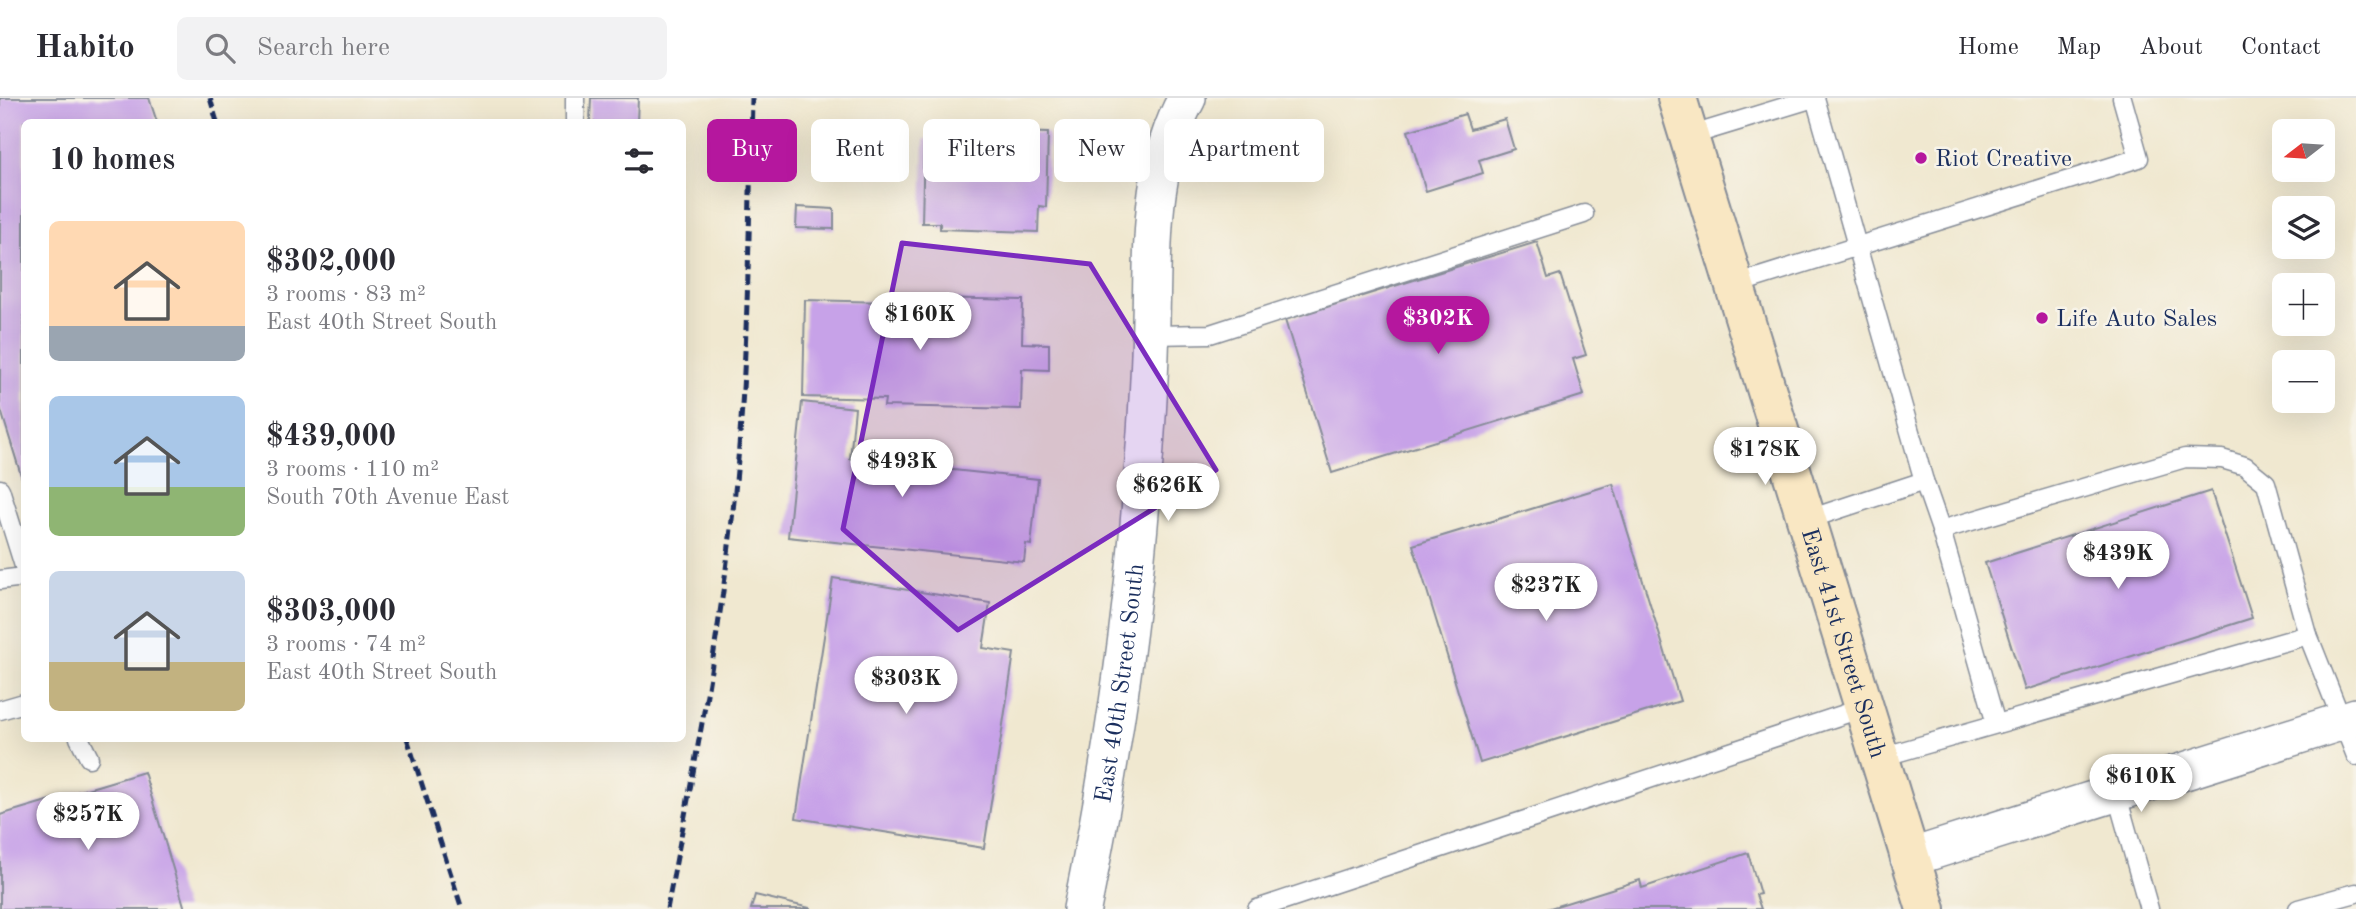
<!DOCTYPE html>
<html lang="en">
<head>
<meta charset="utf-8">
<style>
	body { margin:0; font-family:"Old Standard TT",serif; background:#f2f2f3; color:#2b2b33; height:100vh; display:flex; flex-direction:column; font-size:26px; white-space:nowrap }
	* { box-sizing:border-box; margin:0 }
	p { font-size:23px; color:#7c7c81 }
	.icon { flex:none; width:38px; height:38px; fill:none; stroke:currentColor; stroke-width:2; stroke-linecap:round; stroke-linejoin:round }
	.map { position:relative; flex:1; overflow:hidden }
	.details { position:absolute; left:21px; top:21px; width:665px; height:623px; display:flex; flex-direction:column; background:#fff; border-radius:10px; box-shadow:0 7px 28px #0002 }
	.details>* { flex:none }
	.guide { position:absolute; left:707px; top:21px; width:665px; height:63px; display:flex; gap:14px }
	.needle { width:46px; rotate:253deg }
	.buttons { position:absolute; left:2272px; top:21px; display:grid; gap:14px }
	.buttons a { display:grid; place-items:center; width:63px; height:63px; border-radius:10px; background:#fff; box-shadow:0 7px 28px #0002; font-size:35px }
	.price { position:absolute; translate:-50% -60px; padding:0 16px; border-radius:24px; background:#fff; color:#222; font-size:23px; line-height:46px; filter:drop-shadow(0 2px 4px #0008) }
	.price::after { content:''; position:absolute; left:50%; top:42px; width:21px; height:16px; margin-left:-10px; background:inherit; clip-path:polygon(0 0,100% 0,50% 100%) }
	.price.current { background:#b5179e; color:#fff }
	ul { padding:0; list-style:none }
	li { display:flex; align-items:center; gap:21px; height:175px; padding:0 28px }
	li span { display:grid; place-items:center; flex:none; width:196px; height:140px; border-radius:10px; color:#555 }
	li>.icon { margin-inline-start:auto }
	span .icon { width:84px; height:84px; fill:#fffc; stroke-width:1 }
	li b { font-size:30px }
	h2 { display:flex; justify-content:space-between; align-items:center; height:84px; padding:0 28px; font-size:30px }
	.chip { padding:0 24px; border-radius:10px; background:#fff; box-shadow:0 7px 28px #0002; font-size:24px; line-height:63px }
	.chip.current { background:#b5179e; color:#fff }
	header { display:flex; align-items:center; gap:42px; box-sizing:border-box; height:98px; padding:0 35px; background:#fff; border-bottom:2px solid #e1e1e2 }
	header strong { font-size:33px }
	nav { display:flex; gap:38px; margin-inline-start:auto; font-size:24px }
	.search { width:490px; height:63px; background:#f2f2f3; display:flex; align-items:center; gap:18px; box-sizing:border-box; padding:0 24px; border-radius:10px; color:#7c7c81; font-size:26px }
	.map>svg:first-child { display:block }
</style>
</head>
<body>
<header>
<strong>Habito</strong>
<div class="search"><svg class="icon" aria-label="search" viewBox="0 0 24 24"><circle cx="10" cy="10" r="6"/><path d="M15 15l6 6"/></svg>Search here</div>
<nav><a>Home</a><a>Map</a><a>About</a><a>Contact</a></nav>
</header>
<div class="map">
<svg width="2356" height="811" viewBox="0 0 2356 811">
	<rect width="100%" height="100%" fill="#f7f3e8"/>
	<filter id="ink" filterUnits="userSpaceOnUse"><feTurbulence type="fractalNoise" baseFrequency=".0143" numOctaves="2"/><feDisplacementMap in="SourceGraphic" scale="14" xChannelSelector="R" yChannelSelector="G"/><feConvolveMatrix kernelMatrix="1 2 1 2 8 2 1 2 1" color-interpolation-filters="sRGB"/></filter>
	<filter id="wash" filterUnits="userSpaceOnUse"><feTurbulence type="fractalNoise" baseFrequency=".00686" numOctaves="4" result="noise"/><feDisplacementMap in="SourceGraphic" scale="28" xChannelSelector="R" yChannelSelector="G"/><feGaussianBlur stdDeviation="1.57" result="paint"/><feColorMatrix in="noise" values="0 0 0 0 0 0 0 0 0 0 0 0 0 0 0 0 0 1.4 0 .05"/><feComposite in="paint" operator="in"/></filter>
	<g filter="url(#wash)">
		<rect width="100%" height="100%" fill="#f0e8d0"/>
		<g id="blocks">
			<g fill="#c7a2e8">
				<polygon points="0,0 149,0 157,24 24,24 24,387 0,309"/>
				<polygon points="591,0 638,0 637,24 590,24"/>
				<polygon points="1465,16 1470,31 1505,21 1514,51 1479,62 1483,75 1426,93 1408,33"/>
				<polygon points="943,32 1048,35 1046,109 1039,108 1038,134 940,131 940,125 922,125 924,41 943,42"/>
				<polygon points="797,109 834,111 834,131 796,130"/>
				<polygon points="1537,144 1548,180 1560,176 1586,257 1573,261 1584,297 1332,375 1285,222"/>
				<polygon points="887,199 1023,202 1022,245 1049,246 1049,272 1022,271 1021,311 884,308 885,301 803,299 805,202 887,204"/>
				<polygon points="802,304 855,310 850,361 1038,381 1031,447 1026,446 1024,464 788,439"/>
				<polygon points="1613,386 1680,603 1480,665 1413,447"/>
				<polygon points="2211,393 2252,520 2025,592 1985,465"/>
				<polygon points="833,480 990,505 983,550 1014,555 984,750 796,720"/>
				<polygon points="144,674 185,811 0,811 0,717"/>
				<polygon points="1748,755 1760,796 1756,797 1761,811 1547,811 1640,782 1642,790"/>
				<polygon points="755,797 810,810 810,811 751,811"/>
			</g>
		</g>
	</g>
	<g filter="url(#ink)">
		<use href="#blocks" fill-opacity="0" stroke="#868c97" stroke-width="2"/>
		<g fill="none" stroke-linecap="round" stroke-linejoin="round">
			<g stroke="#868c97" stroke-width="21">
				<g id="lane">
					<polyline points="1815,0 1924,383"/>
					<polyline points="575,24 575,0"/>
					<polyline points="1689,38 1814,0"/>
					<polyline points="1734,187 2139,60 2122,0"/>
					<polyline points="1151,237 1210,236 1584,116"/>
					<polyline points="0,391 24,468"/>
					<polyline points="1806,422 1924,383 1941,432 2185,360 2222,361 2245,368 2266,385 2308,537"/>
					<polyline points="1941,432 1996,626"/>
					<polyline points="0,482 24,479"/>
					<polyline points="0,612 24,605"/>
					<polyline points="79,640 89,660"/>
					<polyline points="1878,660 2308,537 2356,658"/>
					<polyline points="2116,694 2149,811"/>
					<polyline points="1257,811 1863,610"/>
					<polyline points="2298,811 2356,795"/>
				</g>
			</g>
			<g stroke="#868c97" stroke-width="40">
				<g id="street">
					<polyline points="1909,760 2356,619"/>
					<path id="s1" d="M1082,811C1111,667 1133,522 1143,376C1147,325 1150,273 1151,222C1153,145 1149,69 1187,0"/>
				</g>
			</g>
			<g stroke="#868c97" stroke-width="42">
				<g id="secondary">
					<path id="s2" d="M1677,0L1926,811"/>
				</g>
			</g>
			<use href="#lane" stroke="#fff" stroke-width="18"/>
			<use href="#street" stroke="#fff" stroke-width="37"/>
			<use href="#secondary" stroke="#f9e7c3" stroke-width="38"/>
			<g stroke="#1b2f5e" stroke-width="5" stroke-dasharray="10 5" stroke-linecap="butt">
				<polyline points="210,0 217,24"/>
				<polyline points="407,640 462,811"/>
				<path d="M667,811C693,676 720,540 734,403C748,270 749,134 752,0"/>
			</g>
		</g>
	</g>
	<path fill="#7b2cbf" fill-opacity="0.2" stroke="#7b2cbf" stroke-width="5" stroke-linejoin="round" d="M902,145L1090,166L1216,372L958,532L843,431Z"/>
	<g fill="#b5179e" stroke="#f7f3e8" stroke-width="2.5">
		<circle cx="1921" cy="60" r="7"/>
		<circle cx="2042" cy="220" r="7"/>
	</g>
	<g text-anchor="middle" stroke-width="5" stroke-linejoin="round" paint-order="stroke">
		<g font-size="24" fill="#1b2f5e" stroke="#f7f3e8" text-anchor="start">
			<text x="1935" y="68">Riot Creative</text>
			<text x="2056" y="228">Life Auto Sales</text>
		</g>
		<g font-size="24" fill="#1b2f5e" stroke="#f7f3e8">
			<text dy="8" stroke="none"><textPath href="#s2" startOffset="570">East 41st Street South</textPath></text>
			<text dy="8" stroke="none"><textPath href="#s1" startOffset="229">East 40th Street South</textPath></text>
		</g>
	</g>
</svg>
<div class="buttons">
<a><svg class="needle" viewBox="-14 -14 28 28"><path d="M0-13l5 13h-10z" fill="#e53935"/><path d="M0 13l5-13h-10z" fill="#7c7c81"/></svg></a>
<a><svg class="icon" aria-label="layers" viewBox="0 0 24 24"><path d="M12 4l9 5-9 5-9-5zM3 14l9 5 9-5"/></svg></a>
<a>+</a>
<a>−</a>
</div>
<b class="price" style="left:920px;top:254px">$160K</b>
<b class="price current" style="left:1438px;top:258px">$302K</b>
<b class="price" style="left:1765px;top:389px">$178K</b>
<b class="price" style="left:902px;top:401px">$493K</b>
<b class="price" style="left:1168px;top:425px">$626K</b>
<b class="price" style="left:2118px;top:493px">$439K</b>
<b class="price" style="left:1546px;top:525px">$237K</b>
<b class="price" style="left:906px;top:618px">$303K</b>
<b class="price" style="left:2141px;top:716px">$610K</b>
<b class="price" style="left:88px;top:754px">$257K</b>
<div class="guide">
<a class="chip current">Buy</a>
<a class="chip">Rent</a>
<a class="chip">Filters</a>
<a class="chip">New</a>
<a class="chip">Apartment</a>
</div>
<section class="details">
<h2>10 homes<svg class="icon" aria-label="filters" viewBox="0 0 24 24"><path d="M4 7h16M4 17h16"/><circle cx="9" cy="7" r="2"/><circle cx="15" cy="17" r="2"/></svg></h2>
<ul>
<li><span style="background:linear-gradient(#ffd9b3 75%,#9aa5b1 0)"><svg class="icon" aria-label="home" viewBox="0 0 24 24"><path d="M3 11l9-7 9 7M6 9v11h12V9"/></svg></span><div><b>$302,000</b><p>3 rooms · 83 m²</p><p>East 40th Street South</p></div></li>
<li><span style="background:linear-gradient(#a9c7e8 65%,#8fb573 0)"><svg class="icon" aria-label="home" viewBox="0 0 24 24"><path d="M3 11l9-7 9 7M6 9v11h12V9"/></svg></span><div><b>$439,000</b><p>3 rooms · 110 m²</p><p>South 70th Avenue East</p></div></li>
<li><span style="background:linear-gradient(#c9d6e8 65%,#c2b280 0)"><svg class="icon" aria-label="home" viewBox="0 0 24 24"><path d="M3 11l9-7 9 7M6 9v11h12V9"/></svg></span><div><b>$303,000</b><p>3 rooms · 74 m²</p><p>East 40th Street South</p></div></li>
</ul>
</section>
</div>
</body>
</html>
